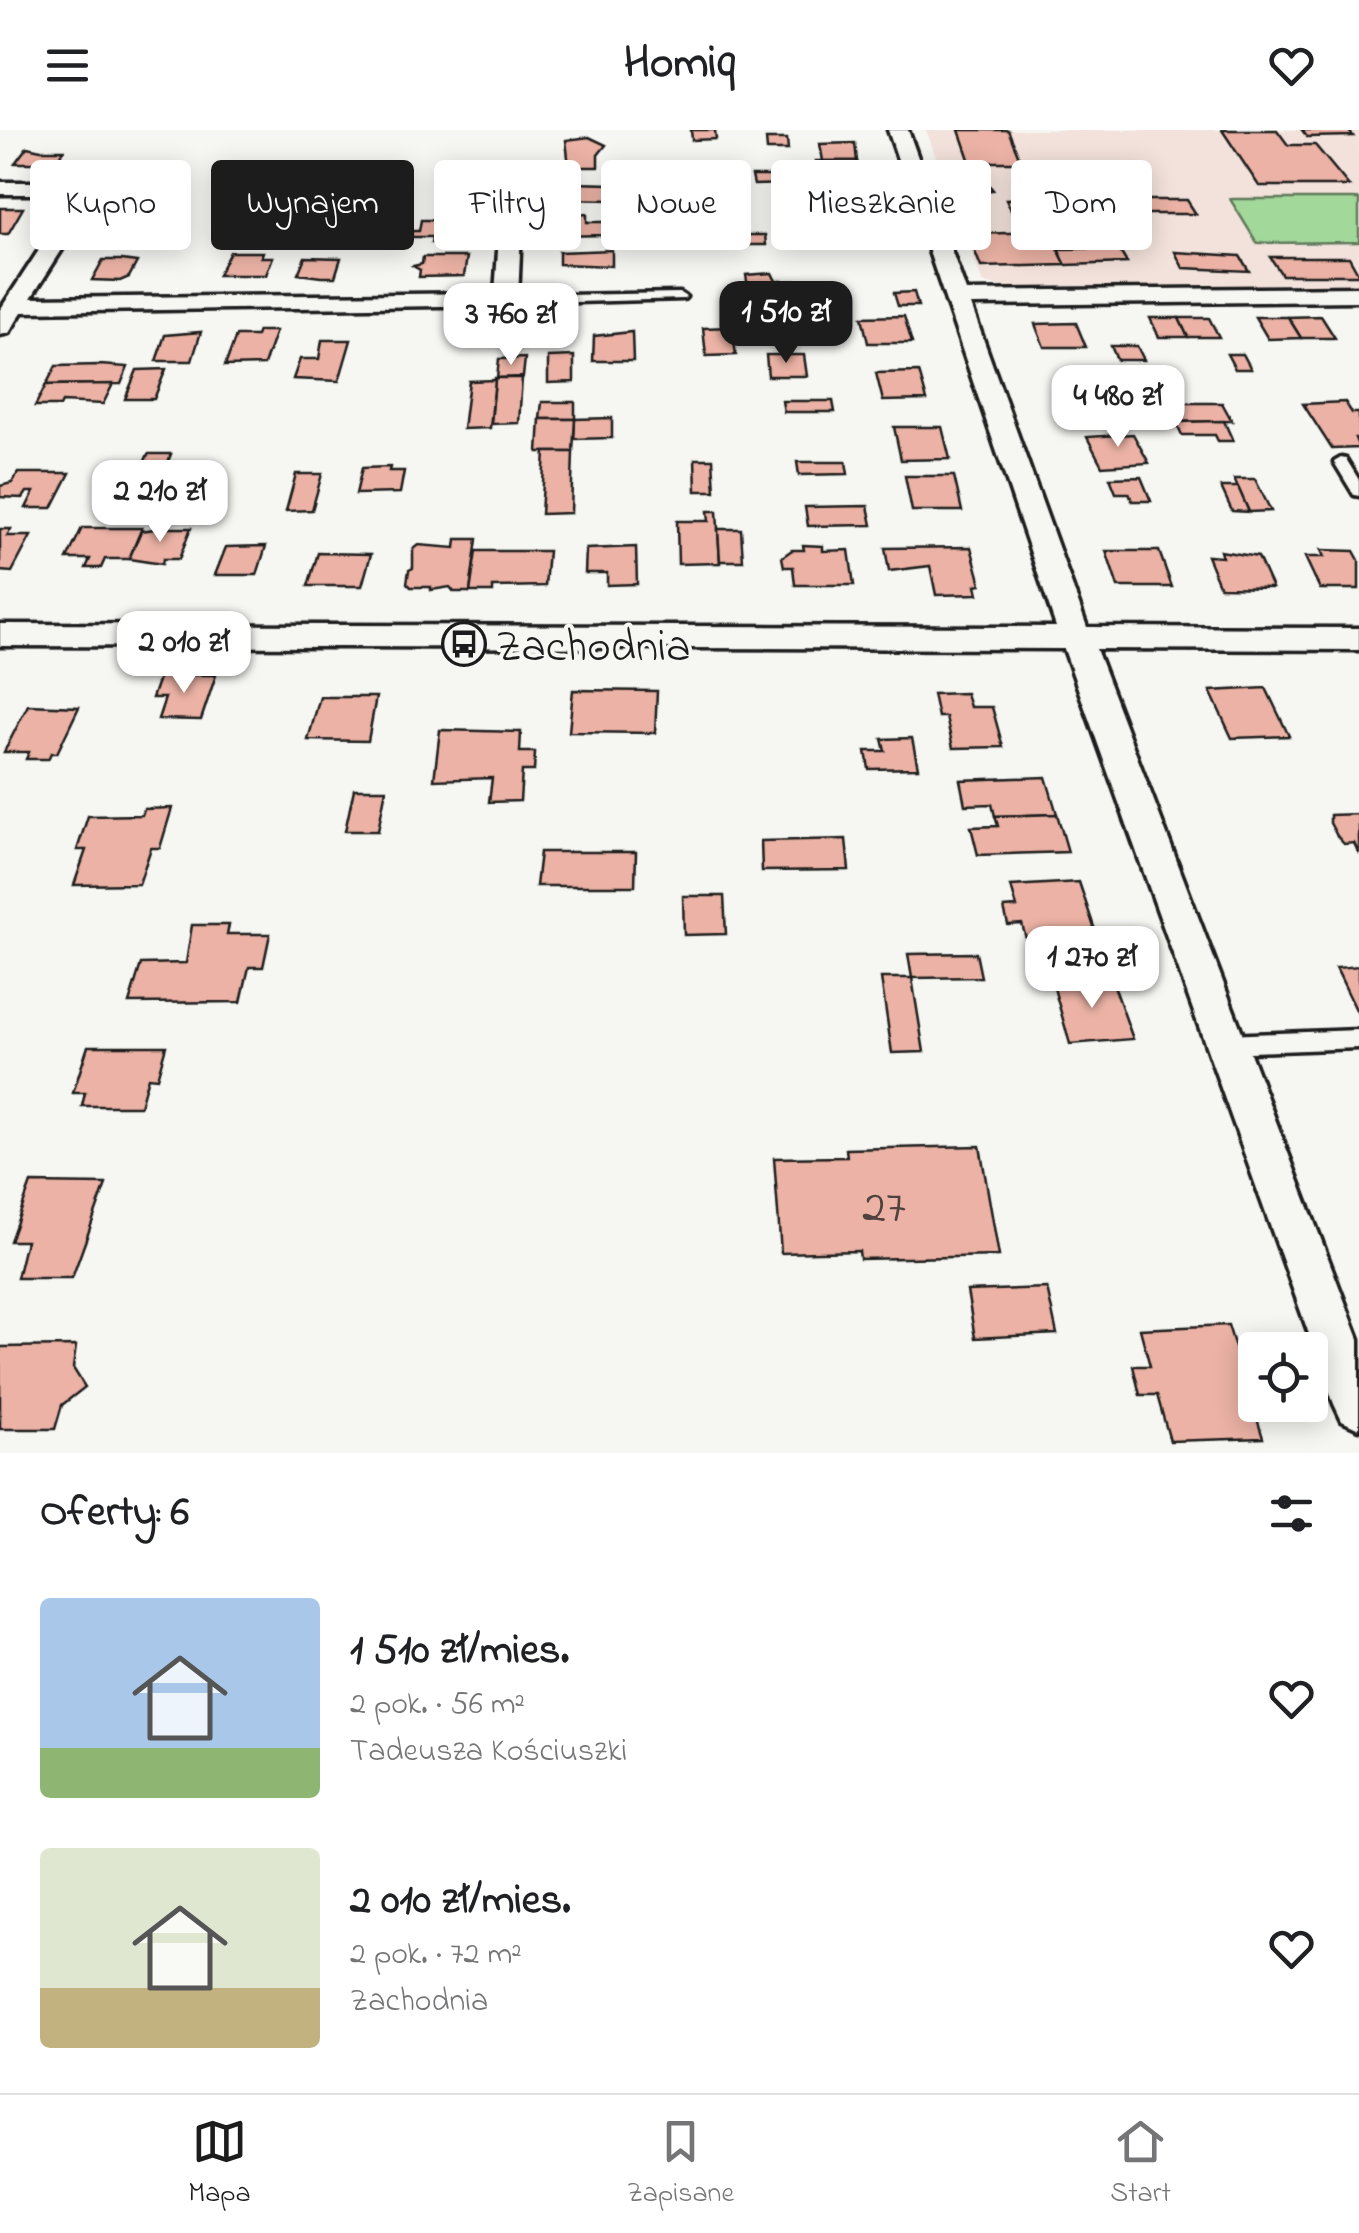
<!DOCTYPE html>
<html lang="pl">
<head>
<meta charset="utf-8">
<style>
	body { margin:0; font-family:"Indie Flower",sans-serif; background:#f2f2f2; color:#202124; height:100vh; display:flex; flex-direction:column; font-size:38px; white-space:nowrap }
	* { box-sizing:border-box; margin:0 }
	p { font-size:32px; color:#757577 }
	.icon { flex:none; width:55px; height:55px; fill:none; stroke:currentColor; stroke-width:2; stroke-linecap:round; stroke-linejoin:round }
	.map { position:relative; height:1323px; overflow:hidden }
	.sheet { display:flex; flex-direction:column; background:#fff; flex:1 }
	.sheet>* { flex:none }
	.banner { position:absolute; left:30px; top:30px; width:1300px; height:90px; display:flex; gap:20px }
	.tools { position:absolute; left:1238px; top:1202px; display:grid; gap:20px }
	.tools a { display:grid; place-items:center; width:90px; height:90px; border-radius:10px; background:#fff; box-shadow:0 5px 25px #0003; font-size:50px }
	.price { position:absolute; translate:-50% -85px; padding:0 22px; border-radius:20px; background:#fff; color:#222; font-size:32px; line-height:65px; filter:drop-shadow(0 2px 5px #0008) }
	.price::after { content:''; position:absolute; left:50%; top:60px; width:30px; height:22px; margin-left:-15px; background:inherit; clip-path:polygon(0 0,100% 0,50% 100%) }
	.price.on { background:#1c1c1c; color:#fff }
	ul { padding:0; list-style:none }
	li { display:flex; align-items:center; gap:30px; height:250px; padding:0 40px }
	li span { display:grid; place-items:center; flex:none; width:280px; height:200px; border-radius:10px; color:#555 }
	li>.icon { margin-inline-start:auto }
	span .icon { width:120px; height:120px; fill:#fffc; stroke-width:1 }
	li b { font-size:42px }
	h2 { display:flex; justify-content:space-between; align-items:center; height:120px; padding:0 40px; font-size:42px }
	.tag { padding:0 35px; border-radius:10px; background:#fff; box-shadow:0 5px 25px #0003; font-size:35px; line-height:90px }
	.tag.on { background:#1c1c1c; color:#fff }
	header { display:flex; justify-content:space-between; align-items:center; height:130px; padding:0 40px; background:#fff; font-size:45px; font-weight:700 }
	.tab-bar { display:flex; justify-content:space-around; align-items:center; height:140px; border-top:2px solid #e0e0e0; background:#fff; font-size:28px; color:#757577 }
	.tab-bar a { display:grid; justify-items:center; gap:5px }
	.tab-bar .on { color:#1c1c1c }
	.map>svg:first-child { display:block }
</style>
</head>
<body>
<header><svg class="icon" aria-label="menu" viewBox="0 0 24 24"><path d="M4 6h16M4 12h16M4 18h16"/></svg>Homiq<svg class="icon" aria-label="heart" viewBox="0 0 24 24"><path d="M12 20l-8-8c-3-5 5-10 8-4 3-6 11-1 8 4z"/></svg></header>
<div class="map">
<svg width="1359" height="1323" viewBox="0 0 1359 1323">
	<rect width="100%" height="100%" fill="#f6f6f2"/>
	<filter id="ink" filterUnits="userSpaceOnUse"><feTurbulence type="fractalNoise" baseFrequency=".01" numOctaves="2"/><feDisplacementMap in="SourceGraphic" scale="20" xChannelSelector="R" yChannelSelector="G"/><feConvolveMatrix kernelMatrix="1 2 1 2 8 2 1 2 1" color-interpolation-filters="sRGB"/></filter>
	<g filter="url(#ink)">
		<polygon fill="#f3e2db" points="926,0 1359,0 1359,154 1004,157 983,153"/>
		<polygon fill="#a3d89b" stroke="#607a5c" stroke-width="2.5" points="1230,69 1359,69 1359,112 1257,113"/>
		<g fill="#ebb2a5" stroke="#1c1c1c" stroke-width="2.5">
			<polygon points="691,0 715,0 716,9 692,10"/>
			<polygon points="959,0 1008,0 1021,32 970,32"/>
			<polygon points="1222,0 1277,0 1288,15 1315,15 1349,56 1259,56"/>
			<polygon points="1302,0 1348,0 1353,6 1307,7"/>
			<polygon points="589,7 606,15 598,25 598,37 569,37 566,10"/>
			<polygon points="766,9 787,9 788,20 767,20"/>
			<polygon points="855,13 857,31 823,31 820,14"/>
			<polygon points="27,17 41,20 64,20 50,40 34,40 39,33 15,33"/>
			<polygon points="816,31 857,31 860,42 827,42 826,36 817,36"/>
			<polygon points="752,46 788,46 790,54 754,55"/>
			<polygon points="948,49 985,50 993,60 953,63"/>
			<polygon points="574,53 611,54 608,70 612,70 564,69 559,56"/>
			<polygon points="1069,67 1074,78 1084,78 1105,118 1058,119 1046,95 1018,95 1006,69"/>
			<polygon points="1123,70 1187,70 1196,84 1131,84"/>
			<polygon points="0,78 23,78 8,104 0,104"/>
			<polygon points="818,79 871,78 880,94 877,98 837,98 836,93 821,93"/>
			<polygon points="587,84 587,92 606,92 606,105 559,106 559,98 555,98 559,85"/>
			<polygon points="695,85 720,85 722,105 696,105"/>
			<polygon points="168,87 162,107 110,112 115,104 121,104 130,88"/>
			<polygon points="421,90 466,90 467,112 431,113 432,107 411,107 412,101 419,101"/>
			<polygon points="1050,102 1066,135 981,137 968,104"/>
			<polygon points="697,105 765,105 766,115 698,115"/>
			<polygon points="1118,118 1127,133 1066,135 1058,119"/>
			<polygon points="612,120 612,136 559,134 559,122"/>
			<polygon points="230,122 263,122 261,127 273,127 266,145 218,145"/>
			<polygon points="1175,122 1240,126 1249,141 1183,138"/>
			<polygon points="305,127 341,128 335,147 321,147 298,144"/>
			<polygon points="423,127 467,127 464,146 419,147 420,140 413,136 422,134"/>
			<polygon points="1270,127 1349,127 1359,145 1282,145"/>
			<polygon points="103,130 122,130 137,132 129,147 120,151 92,150"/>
			<polygon points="772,143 776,151 802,151 805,163 749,164 746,145"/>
			<polygon points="914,162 918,176 898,176 894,163"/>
			<polygon points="904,186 912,213 868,213 862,187"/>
			<polygon points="1321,186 1335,208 1301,208 1288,187"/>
			<polygon points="1255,187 1288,187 1301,208 1268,209"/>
			<polygon points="1150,188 1179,188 1188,207 1159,207"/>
			<polygon points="1179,188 1209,188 1219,207 1188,207"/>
			<polygon points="1076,193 1086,217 1044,217 1035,194"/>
			<polygon points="732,197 736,225 706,226 703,198"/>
			<polygon points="258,201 276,201 264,235 225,236 236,206 256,206"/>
			<polygon points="201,202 192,231 156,231 165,205"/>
			<polygon points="632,202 633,231 593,231 594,206"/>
			<polygon points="322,210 351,210 339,251 293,249 300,229 319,229"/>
			<polygon points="1111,216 1137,216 1144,230 1117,230"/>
			<polygon points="1227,224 1243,224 1251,239 1235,239"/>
			<polygon points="766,225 804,225 807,246 768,246"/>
			<polygon points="574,226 574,252 548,253 548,227"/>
			<polygon points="525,228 523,247 497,248 499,229"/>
			<polygon points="100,235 128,237 121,254 46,255 56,236"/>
			<polygon points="166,239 154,269 125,269 137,240"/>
			<polygon points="1129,241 1147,241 1155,258 1136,258"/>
			<polygon points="919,242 927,270 883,271 876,243"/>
			<polygon points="495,248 522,248 519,293 491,294"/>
			<polygon points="1101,248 1116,274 1071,276 1058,250"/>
			<polygon points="495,250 490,298 463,299 469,251"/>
			<polygon points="113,254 103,274 62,272 60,276 35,276 46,255"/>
			<polygon points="782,271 833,271 835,282 784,282"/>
			<polygon points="542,272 575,272 575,289 540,289"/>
			<polygon points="1345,272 1352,283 1359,283 1359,308 1355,308 1359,318 1332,319 1303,274"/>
			<polygon points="1163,273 1222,273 1232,291 1171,292"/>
			<polygon points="612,288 612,308 574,309 575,289"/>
			<polygon points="540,289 575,289 573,322 538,322"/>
			<polygon points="1224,291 1233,311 1218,311 1215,305 1182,305 1176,292"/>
			<polygon points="894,297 942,297 950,329 901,330"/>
			<polygon points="1133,304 1149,333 1102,336 1087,307"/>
			<polygon points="545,322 573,322 571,383 541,384"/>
			<polygon points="148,324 171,324 154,368 129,368"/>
			<polygon points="695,329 713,329 715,361 696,361"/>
			<polygon points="797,332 846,332 848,344 799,345"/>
			<polygon points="390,337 389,341 404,341 400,363 356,364 362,338"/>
			<polygon points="18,343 70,343 52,378 26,378 34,362 27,362 23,368 0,367 0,356 12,353"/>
			<polygon points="182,343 173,368 154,368 163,344"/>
			<polygon points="296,344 322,344 312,380 286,381"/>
			<polygon points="905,346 954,346 962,381 912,381"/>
			<polygon points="1141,347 1151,371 1132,371 1129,363 1116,363 1110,348"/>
			<polygon points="1234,349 1255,349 1271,381 1249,382"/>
			<polygon points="1221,357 1238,357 1249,382 1232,381"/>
			<polygon points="868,376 872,395 808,396 805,377"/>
			<polygon points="708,381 717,381 720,433 678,434 677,391 709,391"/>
			<polygon points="82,398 142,398 129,429 105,429 101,438 86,438 90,429 67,429"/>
			<polygon points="161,398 191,398 179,429 163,429 162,434 129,429 141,401"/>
			<polygon points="0,399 11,399 7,406 31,406 12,442 0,441"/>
			<polygon points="718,399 741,399 743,431 720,431"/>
			<polygon points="456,409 477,409 470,462 454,462 450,457 431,460 431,457 411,457 407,453 409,440 413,438 413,419 418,415 455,418"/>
			<polygon points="803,415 823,416 823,421 849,420 854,455 795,455 793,437 784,437 782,427 792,420 804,420"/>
			<polygon points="266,416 257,445 215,445 226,417"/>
			<polygon points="636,417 637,454 607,455 607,443 585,443 586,419"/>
			<polygon points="971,417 981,454 976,455 978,464 936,465 930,436 889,441 885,418"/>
			<polygon points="1321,420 1354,421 1359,430 1359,459 1320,459 1305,427 1324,427"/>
			<polygon points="476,421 548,421 545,456 493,457 493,462 470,462"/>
			<polygon points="1106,421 1159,421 1172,457 1118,457"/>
			<polygon points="1220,421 1258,427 1272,458 1220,457 1207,426 1222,427"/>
			<polygon points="318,423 371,424 362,456 308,456"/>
			<polygon points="160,545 216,545 201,590 158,589 165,568 152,568"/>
			<polygon points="1266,558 1289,606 1232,608 1210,561"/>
			<polygon points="573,560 657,561 655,603 569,602"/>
			<polygon points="966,563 970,577 992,577 1003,617 953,618 946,587 938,587 933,564"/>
			<polygon points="320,567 376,567 368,611 308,610"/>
			<polygon points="28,575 79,577 57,623 51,623 48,629 26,629 29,622 4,622"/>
			<polygon points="440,600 521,602 520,622 535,622 534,641 522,641 520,671 489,672 492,648 434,650"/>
			<polygon points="912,608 918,638 869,639 866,621 885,621 882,609"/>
			<polygon points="1046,647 1057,684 995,686 992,674 965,675 960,650"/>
			<polygon points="354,659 386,659 378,701 345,701"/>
			<polygon points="172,678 160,718 151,718 139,754 74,755 86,720 77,720 88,686 142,685 144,679"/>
			<polygon points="1057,684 1068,722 978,725 971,697 998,696 995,686"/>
			<polygon points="1359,684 1359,724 1354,713 1344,714 1337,706 1330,693 1330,685"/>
			<polygon points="846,709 849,740 762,741 761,711"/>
			<polygon points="540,722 636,722 635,756 536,756"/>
			<polygon points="1079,752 1099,812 1028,816 1022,794 1008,795 1004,778 1017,777 1011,756"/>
			<polygon points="683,766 724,766 726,804 684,805"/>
			<polygon points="192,795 229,795 227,804 270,804 263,837 249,837 241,872 129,873 141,834 186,833"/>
			<polygon points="976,823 981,847 912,848 908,824"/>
			<polygon points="1359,836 1359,886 1336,838"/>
			<polygon points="1111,847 1133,909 1070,914 1052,851"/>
			<polygon points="881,848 912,848 924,922 892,923"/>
			<polygon points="88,916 166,916 157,948 148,947 140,976 82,976 85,963 73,963"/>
			<polygon points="980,1016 999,1126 860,1129 859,1121 781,1123 774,1028 847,1027 846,1019"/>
			<polygon points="31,1053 106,1054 72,1148 17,1148 26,1111 10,1111"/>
			<polygon points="1047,1158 1057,1204 975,1208 967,1161"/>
			<polygon points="1228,1195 1263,1308 1170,1311 1157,1265 1140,1265 1133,1236 1150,1236 1140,1199"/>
			<polygon points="76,1216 73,1238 85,1257 62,1275 55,1299 0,1299 0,1217"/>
		</g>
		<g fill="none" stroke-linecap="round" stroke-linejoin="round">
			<g stroke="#1c1c1c" stroke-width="7">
				<g id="lane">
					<polygon points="680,163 686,167 684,169 506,174 500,170 506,166"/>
					<polygon points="1341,328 1346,329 1359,350 1359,366 1354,365 1334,332"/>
					<polygon points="1359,900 1359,918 1225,923 1218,921 1215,914 1218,907 1225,905"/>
				</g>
			</g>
			<g stroke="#1c1c1c" stroke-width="7">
				<g id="street">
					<polygon points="888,0 908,0 966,161 1359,157 1359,171 971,175 1087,497 1359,498 1359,520 1096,519 1359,1209 1359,1299 1342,1291 1334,1274 1064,519 0,516 0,494 1056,497"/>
					<polygon points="513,45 523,51 518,170 514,175 22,182 9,203 0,205 0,180 69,74 57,64 0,64 0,52 62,52 92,73 31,168 495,163 503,51"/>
				</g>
			</g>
			<use href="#lane" fill="#f6f6f2" fill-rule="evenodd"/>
			<use href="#street" fill="#f6f6f2" fill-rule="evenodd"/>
		</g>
	</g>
	<defs>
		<g id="bus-ring" transform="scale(2.25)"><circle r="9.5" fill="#f6f6f2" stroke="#1c1c1c" stroke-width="1.5"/><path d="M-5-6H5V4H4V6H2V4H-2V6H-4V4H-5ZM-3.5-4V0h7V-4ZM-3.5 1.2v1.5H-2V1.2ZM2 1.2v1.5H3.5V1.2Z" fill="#1c1c1c"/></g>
	</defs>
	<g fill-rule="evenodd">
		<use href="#bus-ring" x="464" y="514"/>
	</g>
	<g text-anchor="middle" stroke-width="8" stroke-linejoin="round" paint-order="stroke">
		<g font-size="45" fill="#1c1c1c" stroke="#f6f6f2" text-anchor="start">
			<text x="496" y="530">Zachodnia</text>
		</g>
		<g font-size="48" fill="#50423e">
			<text x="884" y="1091">27</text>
		</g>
	</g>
</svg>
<div class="tools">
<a><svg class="icon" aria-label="locate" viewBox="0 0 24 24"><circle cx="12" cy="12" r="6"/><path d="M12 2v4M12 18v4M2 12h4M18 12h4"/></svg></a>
</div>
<b class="price on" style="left:786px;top:236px">1 510 zł</b>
<b class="price" style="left:511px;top:238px">3 760 zł</b>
<b class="price" style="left:1118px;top:320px">4 480 zł</b>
<b class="price" style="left:160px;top:415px">2 210 zł</b>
<b class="price" style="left:184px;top:566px">2 010 zł</b>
<b class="price" style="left:1092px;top:881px">1 270 zł</b>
<div class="banner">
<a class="tag">Kupno</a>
<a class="tag on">Wynajem</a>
<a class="tag">Filtry</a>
<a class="tag">Nowe</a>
<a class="tag">Mieszkanie</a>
<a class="tag">Dom</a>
</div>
</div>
<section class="sheet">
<h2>Oferty: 6<svg class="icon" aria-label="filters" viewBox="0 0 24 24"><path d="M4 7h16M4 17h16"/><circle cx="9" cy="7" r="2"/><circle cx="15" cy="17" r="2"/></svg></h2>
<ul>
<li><span style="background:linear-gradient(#a9c7e8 75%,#8fb573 0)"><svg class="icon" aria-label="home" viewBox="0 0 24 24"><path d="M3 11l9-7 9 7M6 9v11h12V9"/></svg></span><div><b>1 510 zł/mies.</b><p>2 pok. · 56 m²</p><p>Tadeusza Kościuszki</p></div><svg class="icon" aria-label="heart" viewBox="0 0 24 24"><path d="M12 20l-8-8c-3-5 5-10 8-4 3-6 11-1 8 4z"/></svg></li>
<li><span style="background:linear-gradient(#dfe7d0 70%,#c2b280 0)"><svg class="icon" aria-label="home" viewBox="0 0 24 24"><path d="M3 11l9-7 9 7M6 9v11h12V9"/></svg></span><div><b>2 010 zł/mies.</b><p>2 pok. · 72 m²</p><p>Zachodnia</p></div><svg class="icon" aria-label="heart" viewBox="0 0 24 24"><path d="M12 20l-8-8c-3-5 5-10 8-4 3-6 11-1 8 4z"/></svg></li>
</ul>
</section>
<nav class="tab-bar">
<a class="on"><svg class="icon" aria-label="map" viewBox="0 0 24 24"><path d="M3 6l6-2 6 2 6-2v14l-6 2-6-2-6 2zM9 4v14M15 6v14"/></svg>Mapa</a>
<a><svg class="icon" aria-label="saved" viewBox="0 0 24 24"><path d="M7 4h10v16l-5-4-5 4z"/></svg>Zapisane</a>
<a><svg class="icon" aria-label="home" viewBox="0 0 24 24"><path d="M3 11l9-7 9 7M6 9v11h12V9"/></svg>Start</a>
</nav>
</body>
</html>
